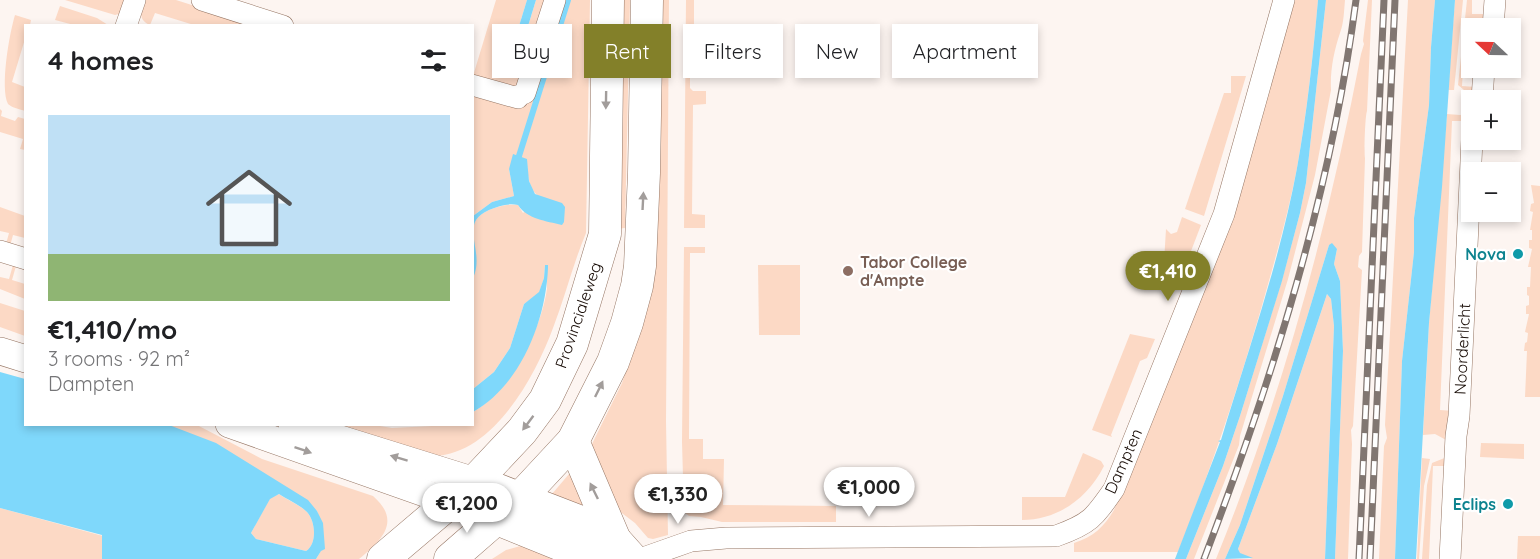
<!DOCTYPE html>
<html lang="en">
<head>
<meta charset="utf-8">
<style>
	body { margin:0; font-family:Quicksand,sans-serif; background:#f2f2f2; color:#202124; height:100vh; display:flex; flex-direction:column; font-size:22px; white-space:nowrap }
	* { box-sizing:border-box; margin:0 }
	p { font-size:20px; color:#757577 }
	.icon { flex:none; width:33px; height:33px; fill:none; stroke:currentColor; stroke-width:2; stroke-linecap:round; stroke-linejoin:round }
	.map { position:relative; flex:1; overflow:hidden }
	.details { position:absolute; left:24px; top:24px; width:450px; height:402px; display:flex; flex-direction:column; background:#fff; border-radius:0px; box-shadow:0 3px 9px #0003 }
	.details>* { flex:none }
	.banner { position:absolute; left:492px; top:24px; width:570px; height:54px; display:flex; gap:12px }
	.needle { width:39px; rotate:292deg }
	.controls { position:absolute; left:1461px; top:18px; display:grid; gap:12px }
	.controls a { display:grid; place-items:center; width:60px; height:60px; border-radius:0px; background:#fff; box-shadow:0 3px 9px #0003; font-size:30px }
	.price { position:absolute; translate:-50% -51px; padding:0 14px; border-radius:21px; background:#fff; color:#222; font-size:20px; line-height:39px; filter:drop-shadow(0 2px 3px #0008) }
	.price::after { content:''; position:absolute; left:50%; top:36px; width:18px; height:14px; margin-left:-9px; background:inherit; clip-path:polygon(0 0,100% 0,50% 100%) }
	.price.current { background:#838029; color:#fff }
	ul { padding:0; list-style:none }
	li { display:grid; align-content:center; gap:12px; height:318px; padding:0 24px }
	li+li { border-top:2px solid #e0e0e0 }
	li span { display:grid; place-items:center; height:186px; border-radius:0px; color:#555 }
	li>.icon { margin-inline-start:auto }
	span .icon { width:108px; height:108px; fill:#fffc; stroke-width:1 }
	li b { font-size:26px }
	h2 { display:flex; justify-content:space-between; align-items:center; height:72px; padding:0 24px; font-size:26px }
	.tag { padding:0 21px; border-radius:0px; background:#fff; box-shadow:0 3px 9px #0003; font-size:21px; line-height:54px }
	.tag.current { background:#838029; color:#fff }
	.map>svg:first-child { display:block }
</style>
</head>
<body>
<div class="map">
<svg width="1540" height="559" viewBox="0 0 1540 559">
	<rect width="100%" height="100%" fill="#fdf5f1"/>
	<g fill="#fcd9c5">
		<polygon points="65,0 130,0 123,13 115,15"/>
		<path d="M142,0H176L239,20L243,25H194L155,13L150,25C138,20 141,11 142,0Z"/>
		<polygon points="496,0 527,0 508,62 517,62 536,0 550,0 523,81 513,89 473,76"/>
		<path d="M561,0H590L586,233C573,264 565,297 553,328C535,377 493,454 434,456C423,456 410,450 399,447C371,440 343,432 315,425H374L392,428L472,424L473,412C509,392 542,329 547,288C547,281 546,273 545,265L544,278L539,293L524,304L510,348L494,372L473,389L472,278C485,250 457,224 489,210C499,206 508,204 518,205L523,213L540,197C528,190 527,172 527,159L509,169L514,196L492,202L473,216V91L515,105Z"/>
		<polygon points="617,0 630,0 625,228 615,229"/>
		<polygon points="654,0 669,0 666,421 668,535 653,539 648,538 635,523 614,507 591,446 622,383 641,327"/>
		<polygon points="686,0 694,0 694,40 707,40 707,46 694,47 694,74 690,75 690,88 693,91 706,91 706,104 693,105 692,214 705,215 705,228 684,228"/>
		<path d="M1293,0H1318C1313,56 1307,112 1297,168C1288,215 1274,263 1261,309C1237,392 1210,472 1178,552H1074V543C1093,537 1104,527 1114,510L1223,237Z"/>
		<path d="M1326,0H1345C1344,10 1344,23 1340,33C1334,51 1330,70 1331,90L1315,175L1288,279L1240,436L1239,445L1194,559H1186L1223,466L1240,416L1282,280L1300,213L1306,183Z"/>
		<path d="M1368,0H1372L1367,111C1365,116 1364,154 1365,158L1362,252L1359,256L1358,267L1362,270L1353,426L1351,430L1352,444L1348,559H1335L1343,351L1340,281L1334,264L1337,249L1329,245L1283,396L1240,525L1225,559H1216C1282,397 1328,226 1361,54L1364,44L1363,41Z"/>
		<polygon points="1408,0 1435,0 1431,47 1429,105 1414,218 1414,252 1402,361 1395,559 1379,559 1384,446 1387,438 1385,425"/>
		<polygon points="1455,0 1463,0 1454,90 1448,90"/>
		<polygon points="1467,0 1472,0 1472,14 1484,14 1484,19 1466,19 1462,86 1476,87 1475,95 1470,95 1458,85"/>
		<polygon points="60,6 97,18 108,25 74,25 55,20"/>
		<path d="M15,15L31,20L30,25L26,26L25,39L12,82L25,87V111C20,109 12,108 8,104C0,88 9,35 15,15Z"/>
		<polygon points="737,24 738,52 721,69 721,25"/>
		<polygon points="1231,76 1246,76 1204,216 1185,209 1224,93 1231,93"/>
		<polygon points="0,109 2,111 1,116 15,121 18,117 25,119 25,150 20,149 23,139 0,132"/>
		<polygon points="1447,114 1460,115 1467,114 1466,121 1452,121 1440,410 1454,411 1448,441 1435,434 1423,435 1429,323"/>
		<polygon points="1531,185 1540,186 1540,397 1525,397 1527,351 1524,351 1525,343 1527,342 1528,333 1525,332 1529,314 1526,314 1526,306 1529,305 1529,296 1527,295 1527,287 1530,287 1531,267 1528,267 1532,249 1529,248 1529,240 1532,240 1532,230 1530,230 1533,212 1530,211 1531,204 1534,203"/>
		<polygon points="0,207 25,216 25,238 13,235 10,246 6,244 9,233 0,231"/>
		<polygon points="1182,217 1201,225 1178,285 1164,262 1166,229 1171,234 1177,232"/>
		<polygon points="684,247 705,247 705,253 690,253 689,439 703,439 703,459 724,459 723,505 836,506 836,522 722,522 701,517 689,516 684,512 682,442"/>
		<polygon points="13,265 16,266 12,280 25,284 25,299 0,289 0,277 9,279"/>
		<polygon points="758,265 800,265 800,335 759,335"/>
		<polygon points="1327,294 1331,299 1334,326 1325,559 1252,559 1239,553 1238,549 1277,444"/>
		<polygon points="0,303 25,311 25,336 0,327"/>
		<polygon points="1130,334 1155,339 1147,358 1140,361 1111,435 1112,437 1092,430"/>
		<path d="M169,425H197L262,459L373,496C403,522 380,541 359,559H316C328,542 323,529 317,511Z"/>
		<polygon points="1481,443 1524,444 1524,459 1480,457"/>
		<path d="M1083,453L1101,461L1104,466C1088,498 1058,520 1022,520V497H1065Z"/>
		<polygon points="1447,457 1447,466 1433,466 1429,559 1422,559 1427,485 1432,463"/>
		<polygon points="1422,458 1430,459 1424,486 1419,559 1417,559"/>
		<polygon points="575,467 592,510 552,494"/>
		<path d="M279,494C287,500 300,505 307,512C316,522 317,544 306,551L256,539L251,533L270,498Z"/>
		<polygon points="0,508 103,536 102,559 0,559"/>
		<polygon points="1518,536 1540,536 1540,559 1517,559"/>
		<polygon points="524,545 579,559 492,559 506,550"/>
	</g>
	<g fill="#7fd8fb" fill-rule="evenodd">
		<polygon points="527,0 536,0 517,62 513,68 508,67 508,62"/>
		<path d="M1318,0H1326L1306,183L1300,213L1282,281L1240,416L1223,466L1186,559H1175L1220,442L1218,441L1221,440L1227,420C1253,337 1281,254 1297,168C1307,113 1313,56 1318,0Z"/>
		<polygon points="1435,0 1455,0 1442,187 1429,323 1416,559 1395,559 1402,361 1414,252 1414,218 1429,105 1431,47"/>
		<path d="M513,154L527,159L529,181L535,194L562,203L565,207L564,222L562,225C546,221 527,219 518,205C508,203 499,206 489,210C457,224 486,250 473,278V216L492,202L514,196L509,169Z"/>
		<polygon points="1332,243 1337,249 1334,264 1340,281 1343,351 1335,559 1325,559 1334,326 1331,299 1327,294 1277,444 1238,549 1240,553 1253,558 1225,559 1240,525 1283,396 1329,245"/>
		<path d="M545,265H548V268C546,320 521,385 473,412V389L494,372L510,348L524,304L539,292L544,278Z"/>
		<path d="M0,372L25,379L26,424L169,425L216,443L308,500L317,511L323,523L325,549L321,551L316,559H102V535L0,508ZM279,494C288,500 300,505 307,512C316,522 317,544 306,551L256,539L251,533L270,499Z"/>
	</g>
	<g fill="none" stroke-linecap="round" stroke-linejoin="round">
		<polyline stroke="#7fd8fb" stroke-width="6" points="519,156 568,0"/>
		<g stroke="#957563" stroke-width="22">
			<g id="minor">
				<polyline points="202,0 283,26"/>
				<polyline points="126,26 135,0"/>
				<polyline points="1493,28 1495,0"/>
				<polyline points="472,85 518,98 518,96 525,93 555,0"/>
				<polyline points="1482,100 1484,68"/>
				<polyline points="0,251 26,259"/>
				<path d="M640,559L691,541L726,538L1056,536C1090,524 1094,518 1114,489L1224,214L1284,0"/>
				<polyline points="1450,559 1456,436 1459,416 1472,140"/>
			</g>
		</g>
		<g stroke="#957563" stroke-width="28">
			<g id="tertiary">
				<polyline points="0,351 26,359"/>
				<polyline points="229,424 450,502"/>
				<polyline points="292,424 475,481"/>
			</g>
		</g>
		<g stroke="#957563" stroke-width="33">
			<g id="secondary">
				<polyline points="573,441 615,540"/>
				<polyline points="475,481 586,524 615,540 632,559"/>
				<polyline points="482,513 596,559"/>
				<polyline points="383,559 475,481 522,431 545,400 572,344 605,234 608,0"/>
				<polyline points="450,559 520,498 573,441 613,362 627,323 637,286 640,266 644,173 647,0"/>
			</g>
		</g>
		<use href="#minor" stroke="#fff" stroke-width="21"/>
		<use href="#tertiary" stroke="#fff" stroke-width="27"/>
		<use href="#secondary" stroke="#fff" stroke-width="32"/>
		<g stroke="#817671" stroke-width="7">
			<g id="rail">
				<path d="M1204,559C1273,378 1331,193 1356,0"/>
				<polyline points="1359,559 1384,0"/>
				<polyline points="1370,559 1395,0"/>
			</g>
		</g>
		<use href="#rail" stroke="#fff" stroke-width="4.5" stroke-dasharray="14" stroke-linecap="butt"/>
	</g>
	<defs><path id="oneway-solid" d="M-6-.8H1V-3.2L6.5 0L1 3.2V.8H-6Z" transform="scale(1.5)"/></defs>
	<g fill="#a29d9b">
		<use href="#oneway-solid" transform="translate(606 100) rotate(91)"/>
		<use href="#oneway-solid" transform="translate(643 201) rotate(-87)"/>
		<use href="#oneway-solid" transform="translate(599 389) rotate(-64)"/>
		<use href="#oneway-solid" transform="translate(528 423) rotate(127)"/>
		<use href="#oneway-solid" transform="translate(303 450) rotate(19)"/>
		<use href="#oneway-solid" transform="translate(399 458) rotate(-163)"/>
		<use href="#oneway-solid" transform="translate(594 491) rotate(-116)"/>
	</g>
	<g fill="#0f9aa8" stroke="#fff" stroke-width="2">
		<circle cx="1518" cy="254" r="6"/>
		<circle cx="1508" cy="504" r="6"/>
	</g>
	<circle fill="#8d6e63" stroke="#fff" stroke-width="2" cx="848" cy="271" r="6"/>
	<g text-anchor="middle" stroke-width="4.5" stroke-linejoin="round" paint-order="stroke">
		<g font-size="16" font-weight="bold" fill="#0d838f" stroke="#fff" text-anchor="end">
			<text x="1506" y="260">Nova</text>
			<text x="1496" y="510">Eclips</text>
		</g>
		<g font-size="16" font-weight="bold" fill="#785e54" stroke="#fff" text-anchor="start">
			<text x="860" y="268">Tabor College<tspan x="860" dy="18">d'Ampte</tspan></text>
		</g>
		<g font-size="16" fill="#170b05" stroke="#fff">
			<text transform="translate(578 315) rotate(-71)" y="6">Provincialeweg</text>
			<text transform="translate(1462 349) rotate(-87)" y="6">Noorderlicht</text>
			<text transform="translate(1123 461) rotate(-66)" y="6">Dampten</text>
		</g>
	</g>
</svg>
<div class="controls">
<a><svg class="needle" viewBox="-14 -14 28 28"><path d="M0-13l5 13h-10z" fill="#e53935"/><path d="M0 13l5-13h-10z" fill="#757577"/></svg></a>
<a>+</a>
<a>−</a>
</div>
<b class="price current" style="left:1168px;top:302px">€1,410</b>
<b class="price" style="left:869px;top:518px">€1,000</b>
<b class="price" style="left:678px;top:525px">€1,330</b>
<b class="price" style="left:467px;top:534px">€1,200</b>
<div class="banner">
<a class="tag">Buy</a>
<a class="tag current">Rent</a>
<a class="tag">Filters</a>
<a class="tag">New</a>
<a class="tag">Apartment</a>
</div>
<section class="details">
<h2>4 homes<svg class="icon" aria-label="filters" viewBox="0 0 24 24"><path d="M4 7h16M4 17h16"/><circle cx="9" cy="7" r="2"/><circle cx="15" cy="17" r="2"/></svg></h2>
<ul>
<li><span style="background:linear-gradient(#bfe0f5 75%,#8fb573 0)"><svg class="icon" aria-label="home" viewBox="0 0 24 24"><path d="M3 11l9-7 9 7M6 9v11h12V9"/></svg></span><div><b>€1,410/mo</b><p>3 rooms · 92 m²</p><p>Dampten</p></div></li>
</ul>
</section>
</div>
</body>
</html>
